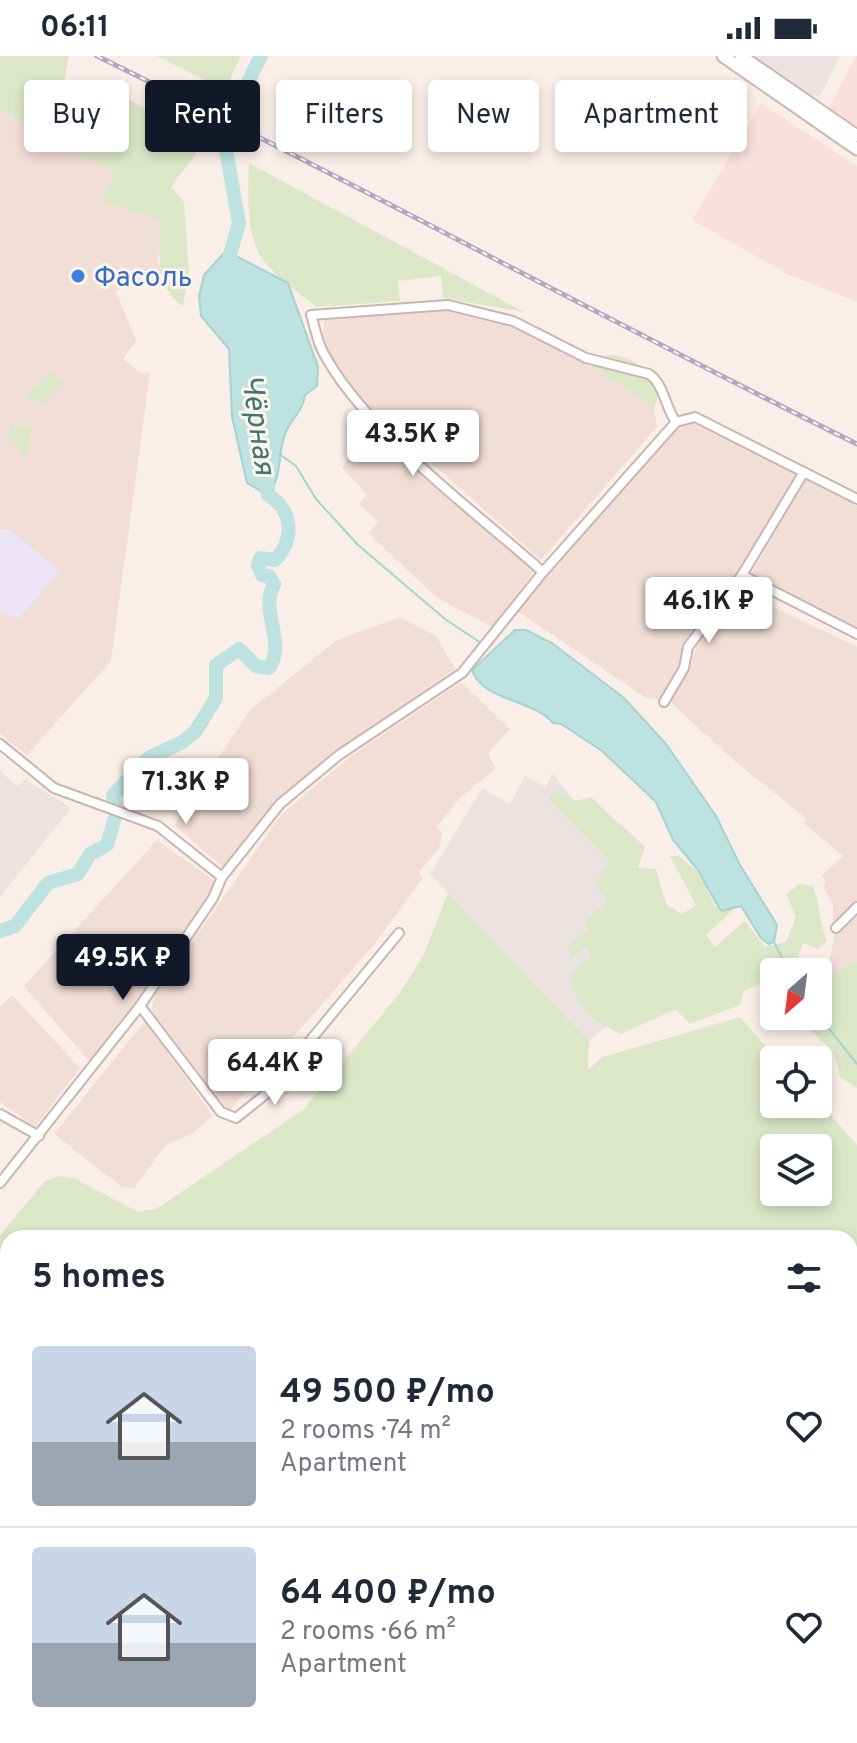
<!DOCTYPE html>
<html lang="en">
<head>
<meta charset="utf-8">
<style>
	body { margin:0; font-family:Overpass,sans-serif; background:#f2f2f3; color:#1f2937; height:100vh; display:flex; flex-direction:column; font-size:30px; white-space:nowrap }
	* { box-sizing:border-box; margin:0 }
	p { font-size:26px; color:#747a83 }
	.icon { flex:none; width:44px; height:44px; fill:none; stroke:currentColor; stroke-width:2; stroke-linecap:round; stroke-linejoin:round }
	.map { position:relative; flex:1; overflow:hidden }
	.panel { position:absolute; left:0px; top:1174px; width:858px; height:514px; display:flex; flex-direction:column; background:#fff; border-radius:24px 24px 0 0; box-shadow:0 4px 12px #0003 }
	.panel>* { flex:none }
	.banner { position:absolute; left:24px; top:24px; width:810px; height:72px; display:flex; gap:16px }
	.needle { width:52px; rotate:208deg }
	.fabs { position:absolute; left:760px; top:902px; display:grid; gap:16px }
	.fabs a { display:grid; place-items:center; width:72px; height:72px; border-radius:8px; background:#fff; box-shadow:0 4px 12px #0003; font-size:40px }
	.price { position:absolute; translate:-50% -68px; padding:0 18px; border-radius:8px; background:#fff; color:#222; font-size:26px; line-height:52px; filter:drop-shadow(0 2px 4px #0008) }
	.price::after { content:''; position:absolute; left:50%; top:48px; width:24px; height:18px; margin-left:-12px; background:inherit; clip-path:polygon(0 0,100% 0,50% 100%) }
	.price.current { background:#111827; color:#fff }
	ul { padding:0; list-style:none }
	li { display:flex; align-items:center; gap:24px; height:200px; padding:0 32px }
	li+li { border-top:2px solid #e0e1e3 }
	li span { display:grid; place-items:center; flex:none; width:224px; height:160px; border-radius:8px; color:#555 }
	li>.icon { margin-inline-start:auto }
	span .icon { width:96px; height:96px; fill:#fffc; stroke-width:1 }
	li b { font-size:34px }
	h2 { display:flex; justify-content:space-between; align-items:center; height:96px; padding:0 32px; font-size:34px }
	.pill { padding:0 28px; border-radius:8px; background:#fff; box-shadow:0 4px 12px #0003; font-size:28px; line-height:72px }
	.pill.current { background:#111827; color:#fff }
	.status { display:flex; justify-content:space-between; align-items:center; height:56px; padding:0 40px; background:#fff; direction:ltr }
	.status svg { height:22px; fill:currentColor }
	.map>svg:first-child { display:block }
</style>
</head>
<body>
<div class="status"><b>06:11</b><svg viewBox="0 0 49 12"><path d="M0 12V9h3v3zM5 12V6h3v6zM10 12V3h3v9zM15 12V0h3v12zM26 1h20v11H26zM47 4h2v5h-2z"/></svg></div>
<div class="map">
<svg width="857" height="1687" viewBox="0 0 857 1687">
	<rect width="100%" height="100%" fill="#faefe8"/>
	<g fill="#f1dfd7">
		<polygon points="0,54 115,118 159,165 158,206 162,218 116,235 136,285 123,303 139,316 150,317 111,605 27,699 0,678"/>
		<polygon points="453,253 510,268 590,310 654,352 657,371 541,504 368,351 323,290 324,264"/>
		<polygon points="689,365 798,418 739,518 684,589 679,614 660,644 646,642 517,555 678,371"/>
		<polygon points="369,371 534,516 492,571 436,541 368,477 379,466 359,448 367,438 342,412"/>
		<polygon points="806,424 857,450 857,574 749,521"/>
		<polygon points="735,532 857,591 857,849 833,869 833,849 823,830 826,826 822,819 844,800 804,768 806,762 738,708 669,645 691,609 697,588"/>
		<polygon points="400,561 436,580 455,613 322,705 275,747 223,811 174,769 250,654 337,584"/>
		<polygon points="461,626 510,673 488,698 496,712 459,743 437,771 442,776 439,793 419,816 423,822 373,890 229,1055 155,960 152,953 154,940 282,758 351,700"/>
		<polygon points="157,784 216,826 138,949 89,1005 24,930"/>
		<polygon points="857,860 857,905 826,922 835,877"/>
		<polygon points="12,939 80,1012 35,1071 0,1046 0,951"/>
		<polygon points="145,965 213,1060 191,1078 165,1090 134,1132 122,1131 54,1078"/>
	</g>
	<g fill="#f9dfdd">
		<polygon points="856,0 857,0 857,71 829,51"/>
		<polygon points="761,47 857,110 857,246 787,218 692,164 734,93 739,95 744,86 740,83"/>
	</g>
	<g fill="#ebe3e1">
		<polygon points="753,0 840,0 821,39 812,41"/>
		<polygon points="0,715 17,730 24,723 71,752 0,841"/>
		<polygon points="552,717 699,896 589,985 430,818 482,732 510,748 525,720 546,731"/>
	</g>
	<polygon fill="#ece4f7" points="0,473 9,473 60,515 19,562 0,555"/>
	<g fill="#dbe7c7" fill-rule="evenodd">
		<path d="M0,0H69L61,40L88,55L98,36L116,37L191,76L196,98L171,131L184,146L189,216L183,250C155,232 159,195 159,165L102,144L115,118L0,54Z"/>
		<polygon points="157,0 241,0 225,34"/>
		<path d="M249,107L524,256L443,242L441,220L398,225L400,245L316,251C301,238 282,225 268,210C245,186 248,138 249,107Z"/>
		<path d="M607,299C633,297 669,324 654,352L590,310L605,305Z"/>
		<polygon points="50,315 63,326 44,347 25,343"/>
		<polygon points="10,368 31,372 27,404 8,380"/>
		<path d="M554,734L575,745L591,741L645,791L638,812L656,813L666,848L682,858L696,849L670,800H679L701,819L715,851L733,854L706,879L715,891L745,865L765,891L786,886L796,861L786,838L800,828L813,830C821,850 819,867 827,885L818,893L803,887L798,900L815,916H774V931L761,927L744,935L740,949L690,968L676,953L621,978C588,962 579,955 570,918L590,901L588,890L572,901L567,890L589,873L584,867L607,845L595,828L609,804L549,743Z"/>
		<path d="M448,837L589,985L588,1013L603,1001L740,961L778,1004H774V1048L818,1045L857,1089V1687H0V1179L45,1125L59,1120L74,1122L138,1156L156,1153L303,1054L400,937L424,898ZM774,1092H818V1136H774ZM850,1182V1680H8V1182Z"/>
		<path d="M857,905V1032L839,1020C839,992 815,981 797,962L818,960V940L823,942L826,922Z"/>
	</g>
	<g fill="#bee2df" stroke="#a5d3d0" stroke-width="2">
		<path d="M223,198L234,199L288,227L318,311L317,330L305,339C303,356 291,362 285,378C277,399 283,420 268,439L247,427L232,361L229,293L201,260L199,240L204,219Z"/>
		<path d="M515,574H526L552,587L624,642L666,688L716,760L740,809L777,869L774,886L769,888L761,882L741,850L722,855L719,852L698,814L673,784L656,746L602,695L561,668L553,667C533,643 482,645 472,614Z"/>
	</g>
	<g fill="none" stroke-linecap="round" stroke-linejoin="round">
		<g stroke="#a5d3d0" stroke-width="2">
			<polyline points="279,398 296,410 316,443 358,489 445,563 481,587"/>
			<polyline points="774,886 789,916"/>
			<polyline points="818,959 857,1008"/>
		</g>
		<g stroke="#bee2df" stroke-width="14">
			<polyline points="233,218 230,199 239,167 223,77 261,0"/>
			<path d="M0,875L15,870L48,827L78,818L90,798L107,789L116,758L113,739L150,701L181,687L195,676L216,642V609L239,593L256,610L269,612C287,586 259,556 274,528L269,520L262,519L258,510L260,502L275,504C295,483 293,454 268,439L267,419"/>
		</g>
		<g stroke="#cbb5af" stroke-width="12">
			<g id="minor">
				<polyline points="804,416 742,519 857,578"/>
				<path d="M543,516C476,456 362,373 322,294C317,284 315,271 311,259L448,249L513,265L586,302L649,318C664,328 665,351 676,366"/>
				<polyline points="664,646 684,612 688,591 742,519"/>
				<polyline points="0,688 54,732 158,770 222,821"/>
				<polyline points="836,872 857,851"/>
				<polyline points="140,950 221,1056 236,1062 266,1038 399,877"/>
				<polyline points="0,1058 39,1080"/>
				<polyline points="0,1127 140,950 213,842 222,821 280,748 339,699 462,617 543,516 676,366 695,361 857,443"/>
			</g>
		</g>
		<g stroke="#cfb6af" stroke-width="15">
			<g id="secondary">
				<polyline points="723,0 857,93"/>
				<polyline points="741,0 857,80"/>
			</g>
		</g>
		<use href="#minor" stroke="#fff" stroke-width="8"/>
		<use href="#secondary" stroke="#fff" stroke-width="11"/>
		<g stroke="#b0a7c3" stroke-width="5">
			<path id="rail" d="M97,0C352,125 602,262 857,388"/>
		</g>
		<use href="#rail" stroke="#fdf4ee" stroke-width="2" stroke-dasharray="6" stroke-linecap="butt"/>
	</g>
	<circle fill="#3f7fe0" stroke="#fdf4ee" stroke-width="3" cx="78" cy="220" r="8"/>
	<g text-anchor="middle" stroke-width="6" stroke-linejoin="round" paint-order="stroke">
		<g font-size="28" fill="#366cbe" stroke="#fdf4ee" text-anchor="start">
			<text x="94" y="230">Фасоль</text>
		</g>
		<g font-size="30" font-style="italic" fill="#437672" stroke="#fdf4ee">
			<text transform="translate(259 369) rotate(82)" y="10">Чёрная</text>
		</g>
	</g>
</svg>
<div class="fabs">
<a><svg class="needle" viewBox="-14 -14 28 28"><path d="M0-13l5 13h-10z" fill="#e53935"/><path d="M0 13l5-13h-10z" fill="#747a83"/></svg></a>
<a><svg class="icon" aria-label="locate" viewBox="0 0 24 24"><circle cx="12" cy="12" r="6"/><path d="M12 2v4M12 18v4M2 12h4M18 12h4"/></svg></a>
<a><svg class="icon" aria-label="layers" viewBox="0 0 24 24"><path d="M12 4l9 5-9 5-9-5zM3 14l9 5 9-5"/></svg></a>
</div>
<b class="price" style="left:413px;top:422px">43.5K ₽</b>
<b class="price" style="left:709px;top:589px">46.1K ₽</b>
<b class="price" style="left:186px;top:770px">71.3K ₽</b>
<b class="price current" style="left:123px;top:946px">49.5K ₽</b>
<b class="price" style="left:275px;top:1051px">64.4K ₽</b>
<div class="banner">
<a class="pill">Buy</a>
<a class="pill current">Rent</a>
<a class="pill">Filters</a>
<a class="pill">New</a>
<a class="pill">Apartment</a>
</div>
<section class="panel">
<h2>5 homes<svg class="icon" aria-label="filters" viewBox="0 0 24 24"><path d="M4 7h16M4 17h16"/><circle cx="9" cy="7" r="2"/><circle cx="15" cy="17" r="2"/></svg></h2>
<ul>
<li><span style="background:linear-gradient(#c9d6e8 60%,#9aa5b1 0)"><svg class="icon" aria-label="home" viewBox="0 0 24 24"><path d="M3 11l9-7 9 7M6 9v11h12V9"/></svg></span><div><b>49 500 ₽/mo</b><p>2 rooms · 74 m²</p><p>Apartment</p></div><svg class="icon" aria-label="heart" viewBox="0 0 24 24"><path d="M12 20l-8-8c-3-5 5-10 8-4 3-6 11-1 8 4z"/></svg></li>
<li><span style="background:linear-gradient(#c9d6e8 60%,#9aa5b1 0)"><svg class="icon" aria-label="home" viewBox="0 0 24 24"><path d="M3 11l9-7 9 7M6 9v11h12V9"/></svg></span><div><b>64 400 ₽/mo</b><p>2 rooms · 66 m²</p><p>Apartment</p></div><svg class="icon" aria-label="heart" viewBox="0 0 24 24"><path d="M12 20l-8-8c-3-5 5-10 8-4 3-6 11-1 8 4z"/></svg></li>
</ul>
</section>
</div>
</body>
</html>
